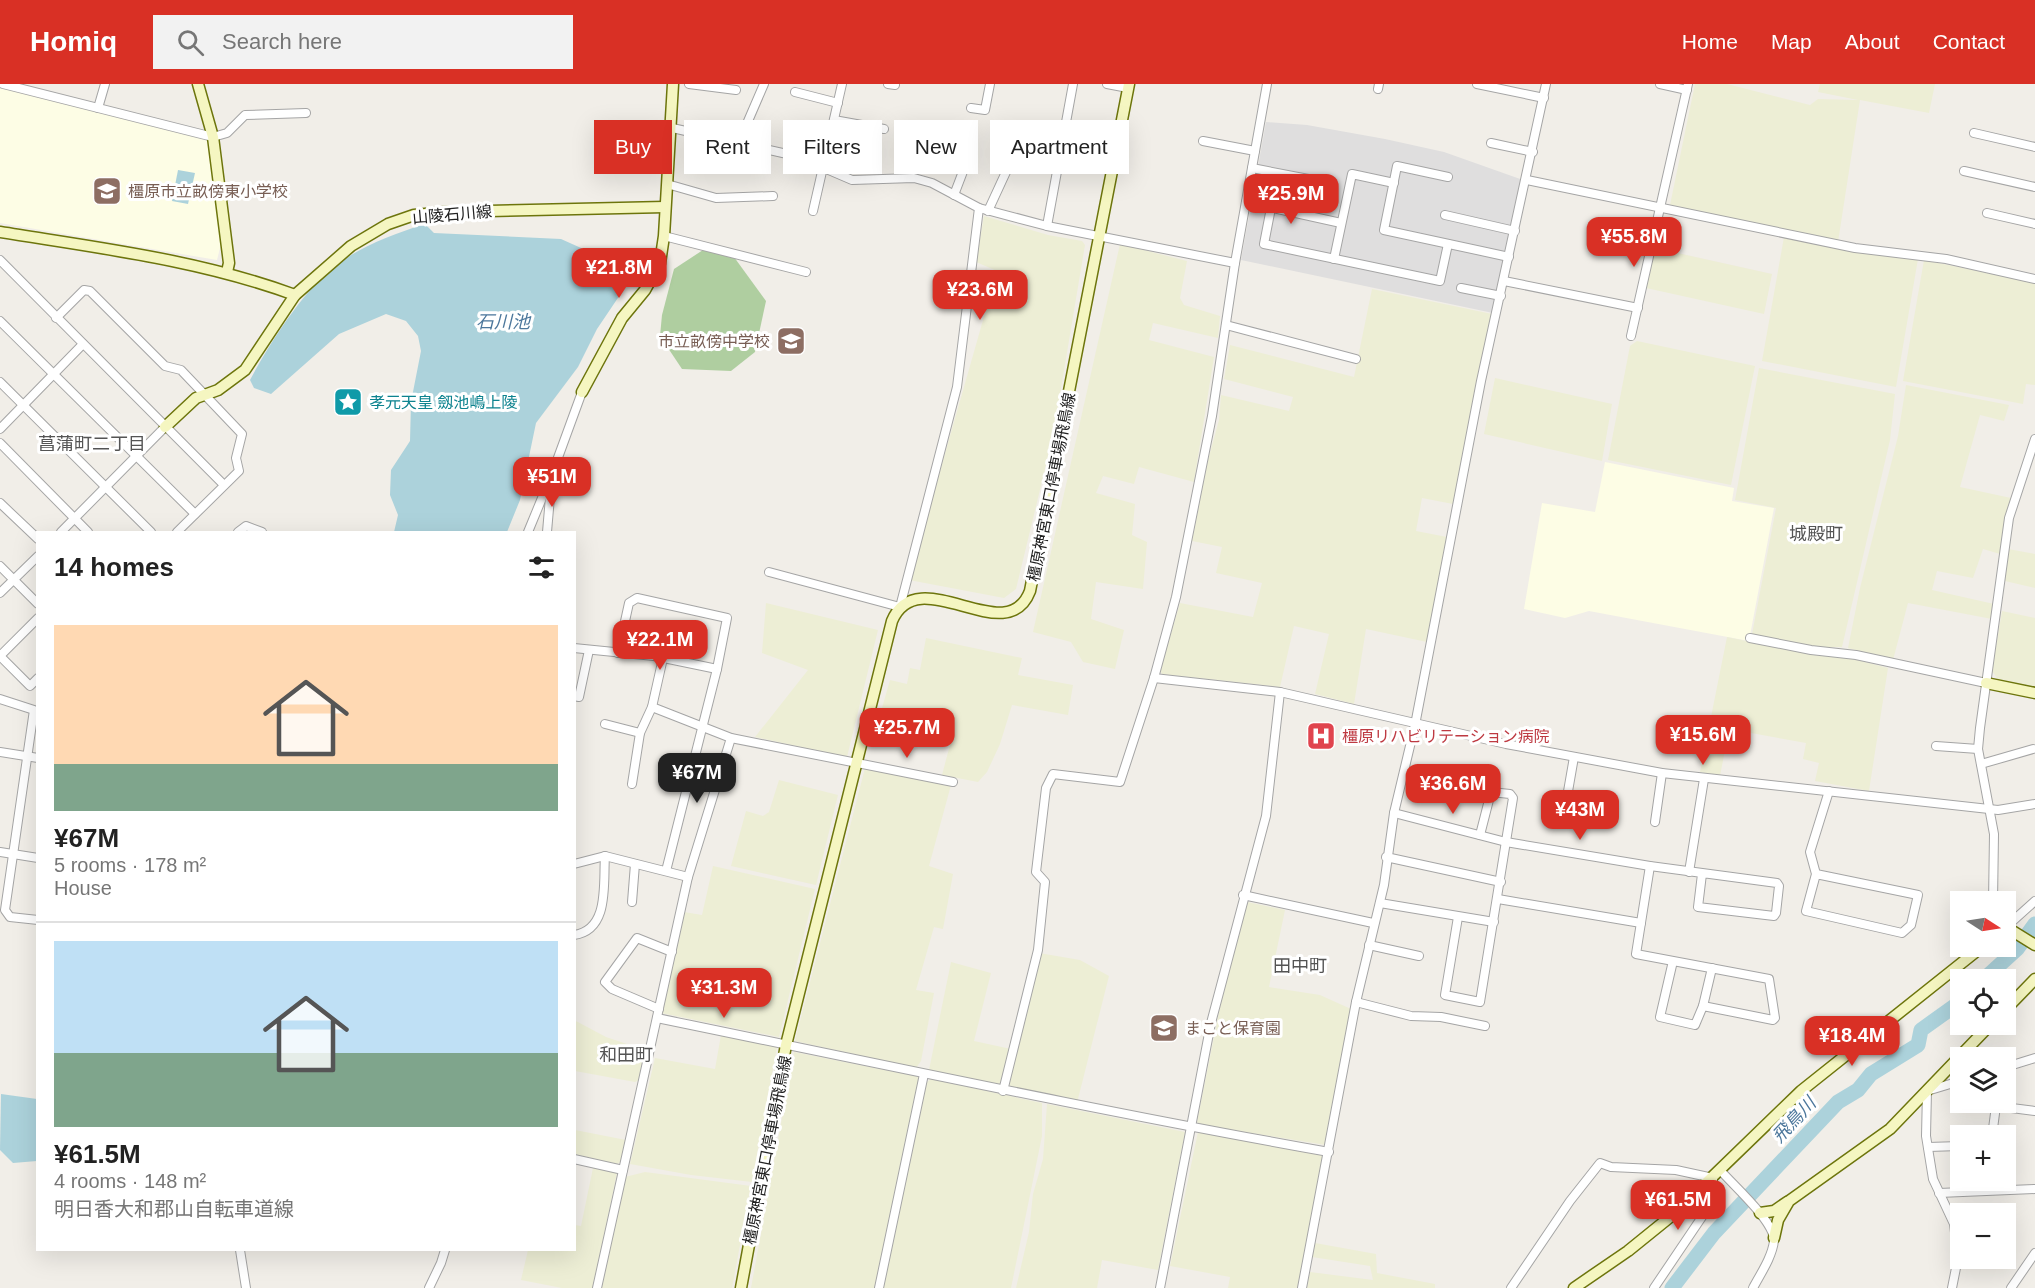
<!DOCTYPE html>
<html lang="en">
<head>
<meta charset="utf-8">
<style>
	body { margin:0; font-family:Helvetica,"Noto Sans JP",sans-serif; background:#f2f2f2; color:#222; height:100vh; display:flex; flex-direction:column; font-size:22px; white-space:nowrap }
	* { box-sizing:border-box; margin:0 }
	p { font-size:20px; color:#767676 }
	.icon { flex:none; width:33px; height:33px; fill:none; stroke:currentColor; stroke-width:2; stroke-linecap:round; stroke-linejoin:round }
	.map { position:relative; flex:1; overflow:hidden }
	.side { position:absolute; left:36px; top:447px; width:540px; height:720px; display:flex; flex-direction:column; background:#fff; border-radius:0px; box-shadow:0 6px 24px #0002 }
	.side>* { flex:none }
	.hud { position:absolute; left:594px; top:36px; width:570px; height:54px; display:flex; gap:12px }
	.needle { width:39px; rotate:102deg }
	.buttons { position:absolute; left:1950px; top:807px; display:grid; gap:12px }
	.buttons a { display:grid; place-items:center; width:66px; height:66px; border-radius:0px; background:#fff; box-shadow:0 6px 24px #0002; font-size:30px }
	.price { position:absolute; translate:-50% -51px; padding:0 14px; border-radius:12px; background:#d93025; color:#fff; font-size:20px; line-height:39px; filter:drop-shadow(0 2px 3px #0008) }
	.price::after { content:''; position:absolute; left:50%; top:36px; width:18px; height:14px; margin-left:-9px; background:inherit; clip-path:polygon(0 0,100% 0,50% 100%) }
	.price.selected { background:#222; color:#fff }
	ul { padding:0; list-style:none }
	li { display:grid; align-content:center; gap:12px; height:318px; padding:0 18px }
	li+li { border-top:2px solid #e0e0e0 }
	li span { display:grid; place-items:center; height:186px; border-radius:0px; color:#555 }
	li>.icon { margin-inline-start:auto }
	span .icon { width:108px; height:108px; fill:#fffc; stroke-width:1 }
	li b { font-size:26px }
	h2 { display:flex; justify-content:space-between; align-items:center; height:72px; padding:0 18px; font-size:26px }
	.tag { padding:0 21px; border-radius:0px; background:#fff; box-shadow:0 6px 24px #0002; font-size:21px; line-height:54px }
	.tag.selected { background:#d93025; color:#fff }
	header { display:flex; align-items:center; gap:36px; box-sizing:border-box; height:84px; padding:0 30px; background:#d93025; color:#fff }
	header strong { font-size:28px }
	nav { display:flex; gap:33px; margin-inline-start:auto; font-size:21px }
	.search { width:420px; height:54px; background:#f2f2f2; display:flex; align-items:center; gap:15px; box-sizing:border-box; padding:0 21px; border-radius:0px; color:#767676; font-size:22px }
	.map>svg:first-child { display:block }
</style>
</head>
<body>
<header>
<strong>Homiq</strong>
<div class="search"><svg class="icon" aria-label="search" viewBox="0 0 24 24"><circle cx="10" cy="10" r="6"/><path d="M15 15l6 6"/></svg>Search here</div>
<nav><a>Home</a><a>Map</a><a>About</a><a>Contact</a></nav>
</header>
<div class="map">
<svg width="2035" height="1204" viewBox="0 0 2035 1204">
	<rect width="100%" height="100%" fill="#f1eee8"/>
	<polygon fill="#dfdede" points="1266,38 1307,41 1385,55 1444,68 1523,96 1493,229 1241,176"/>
	<g fill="#fdfde5">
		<polygon points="0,2 207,56 221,160 217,176 0,139"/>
		<polygon points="1605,378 1734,404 1732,417 1774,424 1749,557 1589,527 1565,534 1524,525 1542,419 1595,428"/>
	</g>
	<g fill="#edeed5">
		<polygon points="1695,0 1727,0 1810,21 1818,15 1858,16 1818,8 1820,0 1935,0 1929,29 1860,16 1838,158 1670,121"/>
		<polygon points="984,132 1048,151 1082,157 1085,161 1053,352 1016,505 1004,514 909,496 997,187 976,178"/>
		<polygon points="1784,153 1855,168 1918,175 1896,303 1762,277"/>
		<polygon points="1120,160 1187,177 1180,214 1184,221 1220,232 1218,254 1153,239 1149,256 1214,273 1194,398 1139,383 1134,400 1103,392 1096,409 1135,420 1132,451 1147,458 1143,505 1096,498 1091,535 1124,546 1115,585 1083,578 1071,558 1033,548"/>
		<polygon points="1655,164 1772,190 1764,230 1646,204"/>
		<polygon points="1924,176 2035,199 2035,301 2026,300 2023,320 1903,297"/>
		<polygon points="1372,205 1492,230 1453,420 1422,414 1416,447 1447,453 1427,558 1366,545 1354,620 1315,610 1329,550 1294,542 1280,603 1162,590 1160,586 1180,519 1253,533 1262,499 1216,489 1222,463 1192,457 1208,376 1219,336 1221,311 1289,327 1293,313 1224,295 1230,261 1354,293"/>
		<polygon points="1637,257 1755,282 1731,401 1608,376 1630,262"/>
		<polygon points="1759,284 1895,310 1890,356 1842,563 1814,563 1752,550 1776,424 1735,416"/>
		<polygon points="1495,294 1612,320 1602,377 1484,350"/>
		<polygon points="1906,301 2009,321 2004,337 1980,331 1960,403 2011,414 2000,470 1983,465 1973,494 1937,487 1932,506 1994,520 1992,535 1908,519 1893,576 1848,564 1860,504 1898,352"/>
		<polygon points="2008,465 2035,470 2035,504 2005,497"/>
		<polygon points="766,519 878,546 847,673 755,653 808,586 762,569"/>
		<polygon points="2002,527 2035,534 2035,603 2000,598 1992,587"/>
		<polygon points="1727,553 1813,571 1846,573 1888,584 1869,707 1815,697 1819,679 1803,675 1806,659 1729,645 1720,692 1700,688"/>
		<polygon points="926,554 1022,574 1018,591 1073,601 1068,631 1012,621 1000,660 987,688 978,698 942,691 951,657 878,638 890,596 907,600 910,584 920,586"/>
		<polygon points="865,684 951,701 929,782 953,790 943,845 934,843 916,906 934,909 921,977 916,984 795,957"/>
		<polygon points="779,696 838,711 816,801 731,782 746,727 763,732 769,728"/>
		<polygon points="713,782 815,805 779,953 661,929 684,828 702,831"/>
		<polygon points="1247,818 1285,826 1269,903 1320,911 1351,925 1326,1061 1201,1041 1197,1038 1224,903"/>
		<polygon points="1039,869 1080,876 1109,892 1077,1019 1012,1005 1008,999"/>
		<polygon points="951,878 991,889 974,957 1011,965 1002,1003 929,986"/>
		<polygon points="574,936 606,953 645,966 639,996 635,998 575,987"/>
		<polygon points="721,951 777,963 752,1098 691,1091 630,1080 655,974 715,985"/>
		<polygon points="794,968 920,993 876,1204 751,1204"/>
		<polygon points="931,995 1042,1019 1042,1052 1011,1204 883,1204 927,998"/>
		<polygon points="1047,1020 1185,1048 1158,1186 1102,1176 1097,1204 1016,1204 1029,1148 1033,1110 1043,1075"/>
		<polygon points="575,1046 626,1056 622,1077 617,1080 575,1070"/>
		<polygon points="1198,1048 1322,1069 1324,1075 1299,1204 1228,1204 1230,1193 1170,1182"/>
		<polygon points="593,1084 617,1089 593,1204 562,1204 521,1196 528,1166 574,1166 575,1141 581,1142"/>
		<polygon points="645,1088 751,1102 732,1204 600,1204 625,1093"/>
		<polygon points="1315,1159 1376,1170 1377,1189 1435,1200 1435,1204 1307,1204 1310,1188 1373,1196 1370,1182 1312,1173"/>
	</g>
	<polygon fill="#afcea0" points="703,166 734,173 766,217 755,268 731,287 682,285 660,252 662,231 674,185"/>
	<g fill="#acd2db">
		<polygon points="178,86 195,89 188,120 172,117"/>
		<path d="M425,140L434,149L561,155L628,185L630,196L597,245L578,283L536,339L520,416L507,448H394L398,431L390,411L391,386L410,357L411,318L421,267L418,252L406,237L386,230L339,250L271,310L254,304L250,296C269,260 306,202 340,178C365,161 396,149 425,140Z"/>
		<polygon points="1,1010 37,1015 37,1077 13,1079 0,1066"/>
	</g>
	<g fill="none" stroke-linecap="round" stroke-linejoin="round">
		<g stroke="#acd2db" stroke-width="15">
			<polyline points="1983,896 2017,865 2035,840"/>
			<polyline points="1672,1204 1714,1149 1838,1018 1858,1006 1871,990 1918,961 1921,946 1960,918"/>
		</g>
		<g stroke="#a5a5a5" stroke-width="10">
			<g id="street">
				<polyline points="3,0 213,53 227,49 245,31 306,29"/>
				<polyline points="689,0 736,6"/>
				<polyline points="888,0 895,1"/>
				<polyline points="1107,0 1128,4"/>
				<polyline points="1477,0 1544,14"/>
				<polyline points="1660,0 1687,6"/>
				<polyline points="1378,5 1379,0"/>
				<polyline points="795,8 838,19"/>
				<polyline points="98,24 105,0"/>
				<polyline points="971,24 985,26 990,0"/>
				<polyline points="834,36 884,45"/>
				<polyline points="668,43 796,72 852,96 914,94 932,99 979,124 957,303 900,523 769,488"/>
				<polyline points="1974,49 2035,63"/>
				<polyline points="1203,57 1255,67"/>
				<polyline points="739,58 764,0"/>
				<polyline points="1491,59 1533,68"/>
				<polyline points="1252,84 1324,98"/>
				<polyline points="1964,87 2035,103"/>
				<polyline points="1448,93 1397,82 1384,146 1509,173"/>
				<polyline points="1527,96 1855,164 1946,175 2035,195"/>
				<polyline points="667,100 716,114 773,112"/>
				<polyline points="954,111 967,77"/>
				<polyline points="1246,118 1341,139"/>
				<polyline points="979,124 1047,142 1235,179"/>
				<polyline points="1271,124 1264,160 1440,197 1448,160"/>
				<polyline points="813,127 842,0"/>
				<polyline points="988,127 1012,75 1016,54 1060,64"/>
				<polyline points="1987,129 2035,140"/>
				<polyline points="1445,131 1515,147"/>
				<polyline points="1047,142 1073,0"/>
				<polyline points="664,152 806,188"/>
				<polyline points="1334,175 1352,90 1394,99"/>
				<polyline points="0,176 224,401"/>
				<polyline points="1504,197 1638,224"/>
				<polyline points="1461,204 1501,212"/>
				<polyline points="56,234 84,206 90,207 165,282 181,286 242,350 236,374 239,387 177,448"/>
				<polyline points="0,237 195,430"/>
				<polyline points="1226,241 1356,275"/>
				<polyline points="1631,252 1688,0"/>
				<polyline points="0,298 151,448"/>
				<polyline points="0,345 83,260"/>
				<polyline points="0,359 88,448"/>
				<polyline points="0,419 38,455"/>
				<polyline points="61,448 165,343"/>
				<polyline points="238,448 246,442 262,448"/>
				<polyline points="528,448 549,397"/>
				<polyline points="547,448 552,390 582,308"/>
				<polyline points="0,482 38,520"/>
				<polyline points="0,509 38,472"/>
				<polyline points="1750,554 1811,566 1856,571 1986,599"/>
				<polyline points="574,564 654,572 717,585 666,787"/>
				<polyline points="618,569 629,519 637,514 727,534 717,585"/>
				<polyline points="0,572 38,534"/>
				<polyline points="0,572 30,602 38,594"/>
				<polyline points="1154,594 1280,608 1506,660 1662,689 1998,726 2035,720"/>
				<polyline points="574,612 579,613 589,566"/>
				<polyline points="0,615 34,626 5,826 10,833 38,836"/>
				<polyline points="652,623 731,654 953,698"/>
				<polyline points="605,640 640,649"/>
				<polyline points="1936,662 1978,665"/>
				<polyline points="0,668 38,674"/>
				<polyline points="1981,680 2033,665"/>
				<polyline points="632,700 640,649 652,623 663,574"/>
				<polyline points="1394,729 1506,758 1650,782 1777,799 1779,802 1776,829 1774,832 1698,823 1702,790"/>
				<polyline points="1563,736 1574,673"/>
				<polyline points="1655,738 1662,689"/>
				<polyline points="0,768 38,774"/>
				<polyline points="1386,773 1501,798"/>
				<polyline points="574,780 605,772 688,793"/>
				<path d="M1650,782L1636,870C1680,878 1725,887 1769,895L1775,934L1773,936L1703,922L1695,941L1660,933L1673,877"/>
				<polyline points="1689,788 1704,695"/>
				<polyline points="1816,790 1918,811 1911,841 1902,849 1806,827 1816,790 1810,768 1829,707"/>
				<polyline points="1243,811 1373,839"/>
				<polyline points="1498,815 1641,839"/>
				<polyline points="632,818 635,780"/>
				<polyline points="1993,818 1994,750 1978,665 1980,644 2009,434 2035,355"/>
				<polyline points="1380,819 1494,838"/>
				<polyline points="1458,833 1445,911 1480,918 1513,714 1510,710 1491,708 1480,751"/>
				<polyline points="2006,843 2035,817"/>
				<path d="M574,851C610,846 603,799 605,772"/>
				<polyline points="1369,861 1419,872"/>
				<polyline points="1356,918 1411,932 1441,933 1485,942"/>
				<polyline points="1703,922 1712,884"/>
				<polyline points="659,925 612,905 605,898 637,854 672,868"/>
				<path d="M657,934C881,980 1104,1028 1329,1068"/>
				<polyline points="2006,983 2035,974"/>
				<polyline points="1003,1007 1038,866 1045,798 1036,788 1046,704 1053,690 1120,698 1154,594 1176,513 1212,332 1235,179 1267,0"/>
				<polyline points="1992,1052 1996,1022 2035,1027"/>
				<polyline points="1928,1063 1960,1062"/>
				<polyline points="574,1075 623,1086"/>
				<path d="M1721,1087C1734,1102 1775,1138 1774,1157C1772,1173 1761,1189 1753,1204"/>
				<polyline points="1939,1109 2035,1105"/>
				<polyline points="240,1166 246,1204"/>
				<polyline points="429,1204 441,1179 445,1166"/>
				<polyline points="597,1204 688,793 731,654"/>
				<polyline points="879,1204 924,990"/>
				<polyline points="1160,1204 1211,939 1266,732 1280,608"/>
				<polyline points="1302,1204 1356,918 1384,801 1394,729 1415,641 1481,297 1546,0"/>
				<polyline points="1511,1204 1570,1117 1600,1079 1611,1083 1676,1086 1713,1094 1712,1118 1654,1204"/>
				<polyline points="1952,1204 1958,1174 1954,1140 1933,1095 1926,1052 1927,1007 1960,997"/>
				<polyline points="2011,1204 2035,1169"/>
			</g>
		</g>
		<g stroke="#6d750c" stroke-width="13">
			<g id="secondary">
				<polyline points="198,0 213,53 229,179 227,188"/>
				<path d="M0,148C99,164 200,176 295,211"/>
				<polyline points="582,308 622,234 645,206 660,179 664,152 673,0"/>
				<polyline points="165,343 196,314 218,306 245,286 295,211 351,162 388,140 414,131 447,128 665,123"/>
				<polyline points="1986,599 2035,609"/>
				<polyline points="2006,843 2035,861"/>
				<polyline points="2006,925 2035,895"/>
				<polyline points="1760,1129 1774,1127 1787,1118"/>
				<polyline points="1774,1154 1778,1136 1789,1117 1890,1045 1991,940"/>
				<path d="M741,1204L786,961L892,537C918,475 1007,568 1030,507L1129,0"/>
				<polyline points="1574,1204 1628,1167 1675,1129 1801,1007 1983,862"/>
			</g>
		</g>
		<use href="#street" stroke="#fff" stroke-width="8"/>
		<use href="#secondary" stroke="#f5f6c1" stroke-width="10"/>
	</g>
	<defs>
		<g id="school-square" transform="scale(1.5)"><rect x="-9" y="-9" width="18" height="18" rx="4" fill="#8d6e63" stroke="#fff"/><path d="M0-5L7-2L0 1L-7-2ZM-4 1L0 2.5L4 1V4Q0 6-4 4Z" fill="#fff"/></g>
		<g id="sight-square" transform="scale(1.5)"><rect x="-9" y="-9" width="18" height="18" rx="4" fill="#0f9aa8" stroke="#fff"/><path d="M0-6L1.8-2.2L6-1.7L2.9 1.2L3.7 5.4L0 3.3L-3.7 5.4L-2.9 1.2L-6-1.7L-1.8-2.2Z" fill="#fff"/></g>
		<g id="hospital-square" transform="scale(1.5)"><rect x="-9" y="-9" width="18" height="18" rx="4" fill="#e0444e" stroke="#fff"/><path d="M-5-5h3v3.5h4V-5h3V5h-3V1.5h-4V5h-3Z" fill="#fff"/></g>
	</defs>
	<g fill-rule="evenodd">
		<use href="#school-square" x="107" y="107"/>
		<use href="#school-square" x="791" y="257"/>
		<use href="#sight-square" x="348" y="318"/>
		<use href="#hospital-square" x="1321" y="652"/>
		<use href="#school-square" x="1164" y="944"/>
	</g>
	<g text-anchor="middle" stroke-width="6" stroke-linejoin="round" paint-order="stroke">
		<g font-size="16" fill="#785e54" stroke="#fff" text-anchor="start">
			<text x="128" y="113">橿原市立畝傍東小学校</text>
			<text x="770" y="263" text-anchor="end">市立畝傍中学校</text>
			<text x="1185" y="950">まこと保育園</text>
		</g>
		<g font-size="16" fill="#212121" stroke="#fff">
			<text transform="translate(452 130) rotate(-5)" y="6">山陵石川線</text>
			<text transform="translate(1051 403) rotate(-79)" y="6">橿原神宮東口停車場飛鳥線</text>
			<text transform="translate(767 1066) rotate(-79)" y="6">橿原神宮東口停車場飛鳥線</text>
		</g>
		<g font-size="16" fill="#0d838f" stroke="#fff" text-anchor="start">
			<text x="369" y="324">孝元天皇 劔池嶋上陵</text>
		</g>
		<g font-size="16" fill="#be3a42" stroke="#fff" text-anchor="start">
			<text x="1342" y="658">橿原リハビリテーション病院</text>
		</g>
		<g font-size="18" font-style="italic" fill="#4c779c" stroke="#fff">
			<text x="503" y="244">石川池</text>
			<text transform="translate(1794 1036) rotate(-47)" y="6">飛鳥川</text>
		</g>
		<g font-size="18" fill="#545454" stroke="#fff">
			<text x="92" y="366">菖蒲町二丁目</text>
			<text x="1816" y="456">城殿町</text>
			<text x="1300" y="888">田中町</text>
			<text x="626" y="977">和田町</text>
		</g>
	</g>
</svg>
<div class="buttons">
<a><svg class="needle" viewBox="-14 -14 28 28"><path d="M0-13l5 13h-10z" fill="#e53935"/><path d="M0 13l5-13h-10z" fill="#767676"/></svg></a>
<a><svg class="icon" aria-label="locate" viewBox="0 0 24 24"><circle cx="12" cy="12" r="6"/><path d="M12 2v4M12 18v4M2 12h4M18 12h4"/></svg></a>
<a><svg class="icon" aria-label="layers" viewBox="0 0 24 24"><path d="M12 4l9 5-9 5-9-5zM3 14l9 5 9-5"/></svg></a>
<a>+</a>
<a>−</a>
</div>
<b class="price" style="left:1291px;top:141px">¥25.9M</b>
<b class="price" style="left:1634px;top:184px">¥55.8M</b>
<b class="price" style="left:619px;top:215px">¥21.8M</b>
<b class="price" style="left:980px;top:237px">¥23.6M</b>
<b class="price" style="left:552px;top:424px">¥51M</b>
<b class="price" style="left:660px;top:587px">¥22.1M</b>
<b class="price" style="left:907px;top:675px">¥25.7M</b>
<b class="price" style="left:1703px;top:682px">¥15.6M</b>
<b class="price selected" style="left:697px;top:720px">¥67M</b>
<b class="price" style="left:1453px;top:731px">¥36.6M</b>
<b class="price" style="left:1580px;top:757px">¥43M</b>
<b class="price" style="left:724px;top:935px">¥31.3M</b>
<b class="price" style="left:1852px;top:983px">¥18.4M</b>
<b class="price" style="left:1678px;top:1147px">¥61.5M</b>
<div class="hud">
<a class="tag selected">Buy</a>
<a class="tag">Rent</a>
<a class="tag">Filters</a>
<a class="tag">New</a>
<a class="tag">Apartment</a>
</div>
<section class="side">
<h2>14 homes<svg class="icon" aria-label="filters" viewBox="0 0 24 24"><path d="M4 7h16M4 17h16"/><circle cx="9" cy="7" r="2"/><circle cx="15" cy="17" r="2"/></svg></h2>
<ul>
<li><span style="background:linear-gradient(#ffd9b3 75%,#7fa58c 0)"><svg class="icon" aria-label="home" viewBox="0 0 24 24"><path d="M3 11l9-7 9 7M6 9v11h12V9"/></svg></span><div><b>¥67M</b><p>5 rooms · 178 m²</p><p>House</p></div></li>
<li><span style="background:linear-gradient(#bfe0f5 60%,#7fa58c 0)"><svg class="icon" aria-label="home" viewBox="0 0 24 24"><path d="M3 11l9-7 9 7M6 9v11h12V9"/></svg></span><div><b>¥61.5M</b><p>4 rooms · 148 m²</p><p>明日香大和郡山自転車道線</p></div></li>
</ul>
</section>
</div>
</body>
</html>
